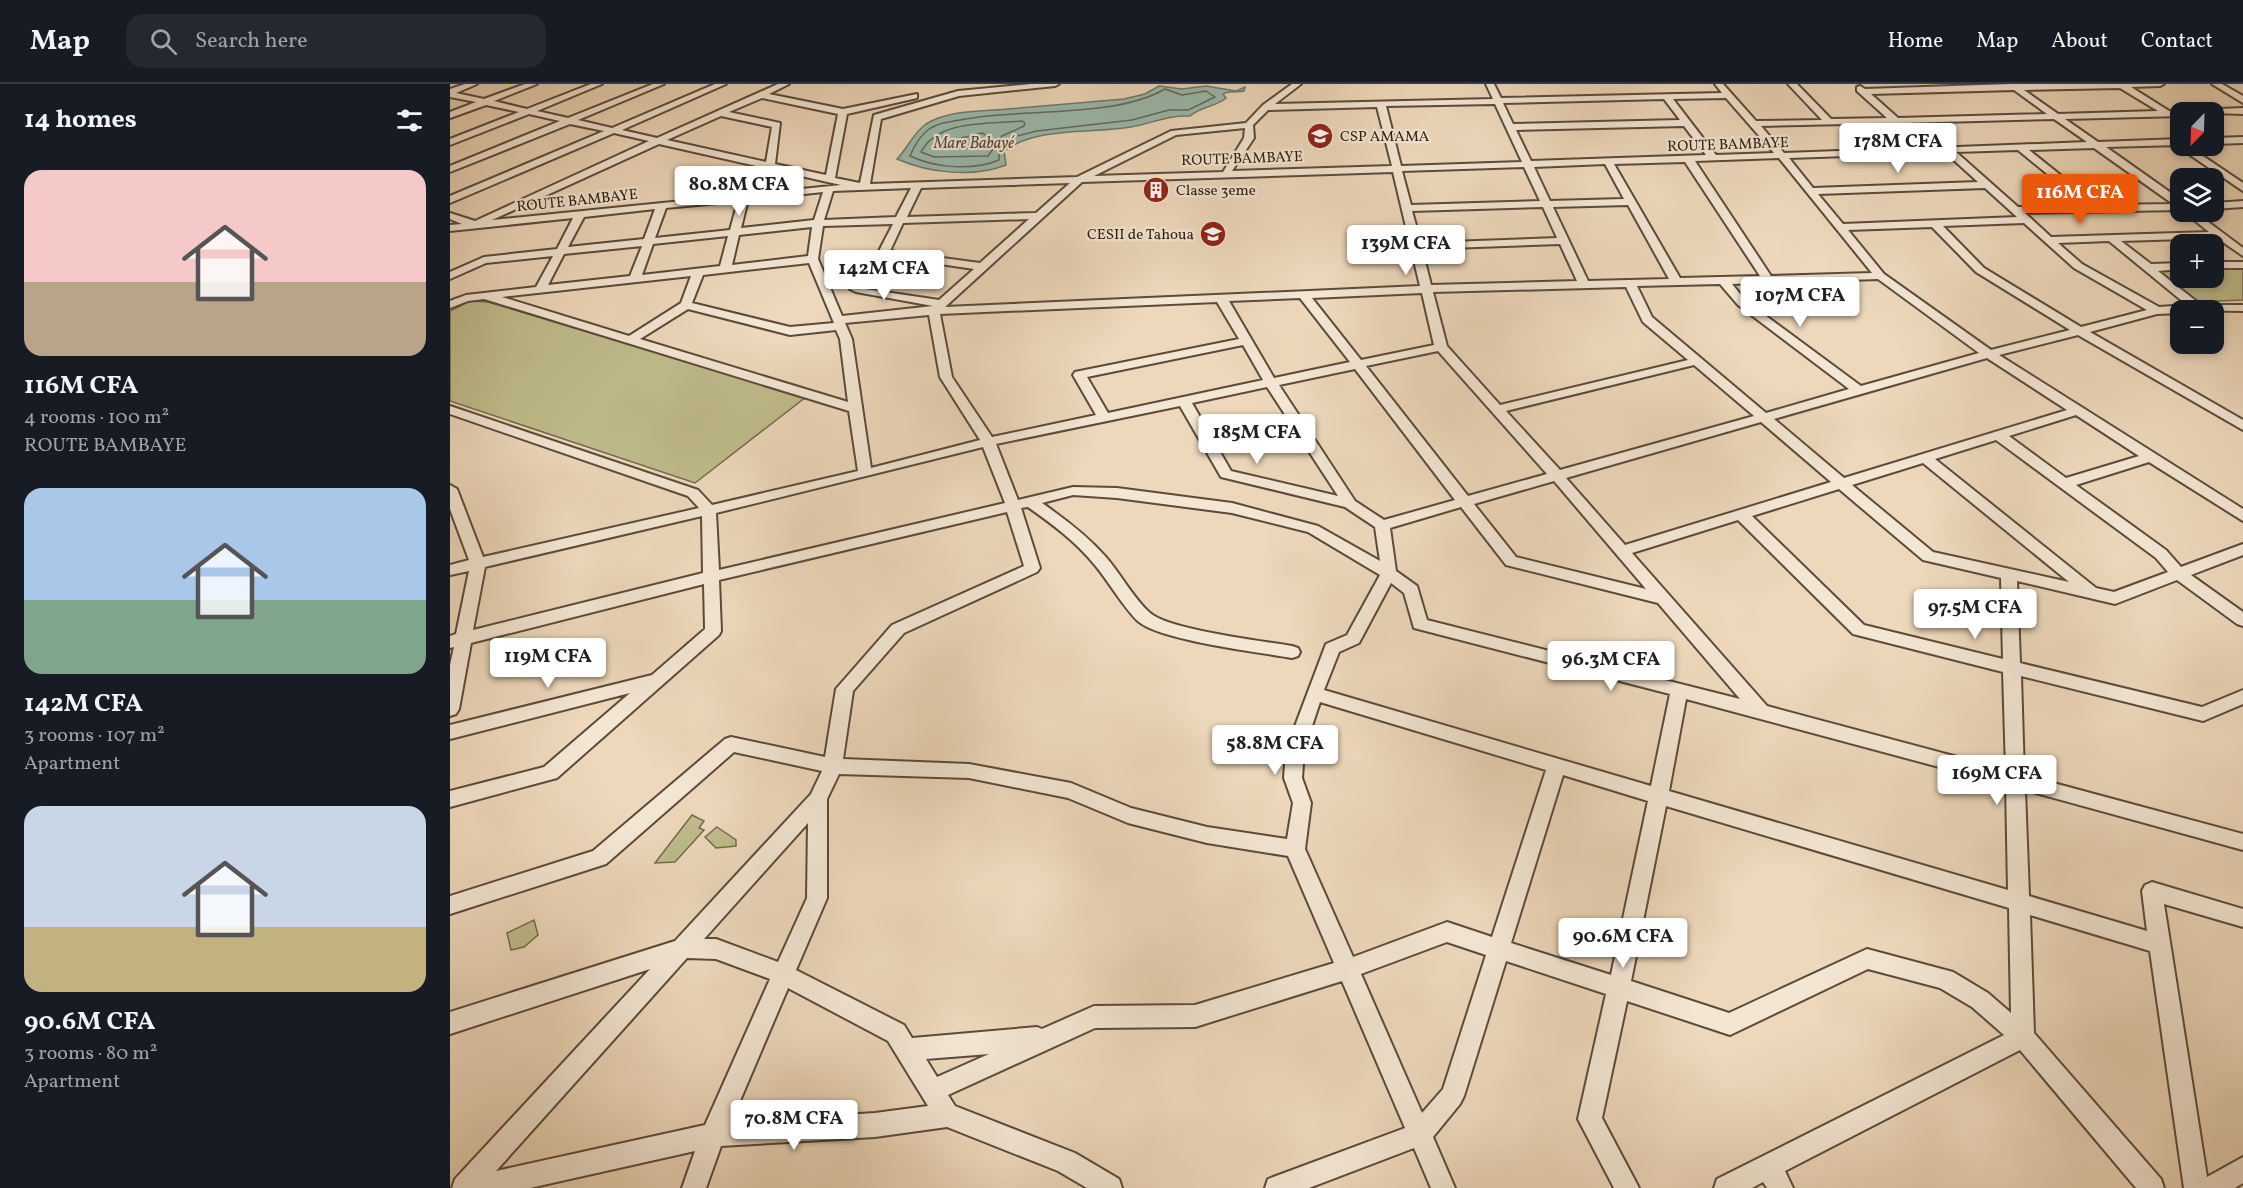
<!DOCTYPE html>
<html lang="en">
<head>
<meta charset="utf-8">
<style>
	body { margin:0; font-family:Vollkorn,serif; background:#242831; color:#f1f3f6; height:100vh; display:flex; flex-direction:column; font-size:22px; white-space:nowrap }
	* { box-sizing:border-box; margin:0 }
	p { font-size:20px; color:#9ea1a6 }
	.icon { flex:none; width:33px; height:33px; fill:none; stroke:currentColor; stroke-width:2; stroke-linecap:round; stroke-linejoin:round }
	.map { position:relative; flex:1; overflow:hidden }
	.details { display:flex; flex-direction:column; background:#171b24; width:450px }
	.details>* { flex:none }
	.needle { width:39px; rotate:203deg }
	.fabs { position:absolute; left:1720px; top:18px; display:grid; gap:12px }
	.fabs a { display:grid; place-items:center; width:54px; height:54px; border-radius:12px; background:#171b24; box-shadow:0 3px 9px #0003; font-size:30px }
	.price { position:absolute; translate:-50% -51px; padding:0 14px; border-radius:6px; background:#fff; color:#222; font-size:20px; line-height:39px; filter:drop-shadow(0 2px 3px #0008) }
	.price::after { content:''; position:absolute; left:50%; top:36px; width:18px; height:14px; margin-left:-9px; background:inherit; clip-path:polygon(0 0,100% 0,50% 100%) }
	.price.on { background:#ea580c; color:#fff }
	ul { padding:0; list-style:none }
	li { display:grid; align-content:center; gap:12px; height:318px; padding:0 24px }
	li span { display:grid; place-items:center; height:186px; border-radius:18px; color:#555 }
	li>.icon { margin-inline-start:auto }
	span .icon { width:108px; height:108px; fill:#fffc; stroke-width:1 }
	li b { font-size:26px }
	h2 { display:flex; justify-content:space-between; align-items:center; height:72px; padding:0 24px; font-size:26px }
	header { display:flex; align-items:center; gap:36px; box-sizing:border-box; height:84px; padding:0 30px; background:#171b24; border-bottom:2px solid #363941 }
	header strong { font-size:28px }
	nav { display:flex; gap:33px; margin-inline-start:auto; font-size:21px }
	.search { width:420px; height:54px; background:#242831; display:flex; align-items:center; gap:15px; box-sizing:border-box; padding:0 21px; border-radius:18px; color:#9ea1a6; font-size:22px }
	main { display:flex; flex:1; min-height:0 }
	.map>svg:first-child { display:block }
</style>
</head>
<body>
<header>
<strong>Map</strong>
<div class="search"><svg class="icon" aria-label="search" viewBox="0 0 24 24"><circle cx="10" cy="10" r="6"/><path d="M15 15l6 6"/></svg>Search here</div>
<nav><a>Home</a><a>Map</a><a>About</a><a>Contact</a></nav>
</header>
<main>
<section class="details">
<h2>14 homes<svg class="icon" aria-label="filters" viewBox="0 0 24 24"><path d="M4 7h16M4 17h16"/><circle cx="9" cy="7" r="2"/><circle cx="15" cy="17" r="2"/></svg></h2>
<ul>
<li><span style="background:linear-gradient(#f6c9c9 60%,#b9a48a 0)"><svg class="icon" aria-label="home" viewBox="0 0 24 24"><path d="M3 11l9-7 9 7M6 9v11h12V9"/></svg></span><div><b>116M CFA</b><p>4 rooms · 100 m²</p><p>ROUTE BAMBAYE</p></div></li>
<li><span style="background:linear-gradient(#a9c7e8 60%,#7fa58c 0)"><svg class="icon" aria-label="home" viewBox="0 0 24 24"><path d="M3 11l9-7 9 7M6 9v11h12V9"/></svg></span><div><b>142M CFA</b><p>3 rooms · 107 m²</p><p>Apartment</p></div></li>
<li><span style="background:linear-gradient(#c9d6e8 65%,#c2b280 0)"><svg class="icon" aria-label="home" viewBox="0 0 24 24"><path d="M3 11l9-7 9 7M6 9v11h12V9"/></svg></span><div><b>90.6M CFA</b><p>3 rooms · 80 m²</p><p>Apartment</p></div></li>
</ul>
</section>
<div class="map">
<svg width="1793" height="1104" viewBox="0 0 1793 1104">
	<rect width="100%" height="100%" fill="#edd8bb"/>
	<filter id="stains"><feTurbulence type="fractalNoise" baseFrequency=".00333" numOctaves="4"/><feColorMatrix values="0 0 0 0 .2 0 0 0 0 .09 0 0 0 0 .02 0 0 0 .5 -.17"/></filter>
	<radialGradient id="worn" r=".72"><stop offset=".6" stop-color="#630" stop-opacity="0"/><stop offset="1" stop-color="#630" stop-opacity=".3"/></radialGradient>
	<g fill="#bfbc8b" stroke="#756b4d" stroke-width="1.5">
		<polygon points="1793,183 1793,216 1745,218 1706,186 1731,185 1731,194 1764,194 1764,184"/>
		<polygon points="20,217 38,218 356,313 245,399 0,317 0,227"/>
		<polygon points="242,731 254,737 249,744 254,746 225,778 205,779"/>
		<polygon points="267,743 286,756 286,762 266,764 255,753"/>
		<polygon points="84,836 88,851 74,863 61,866 57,849"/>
	</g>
	<path fill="#9abaad" stroke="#6e7a6e" stroke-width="1.5" d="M709,2L732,5L756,2L786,7L795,3L794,7C788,9 779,6 773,10L776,14C766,23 751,22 740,32C717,31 703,39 681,43C640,50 588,42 554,67L556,81C523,94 479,89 447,75C458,64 463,49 476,40C499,26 532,27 558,25C597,22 635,18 674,15L695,10Z"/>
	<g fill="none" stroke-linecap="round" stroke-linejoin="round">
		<g stroke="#626a5e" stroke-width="1.5">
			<path d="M715,5L732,11L756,7L765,13L738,26H719L682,36L587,47L563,53L549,64V76C523,87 485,84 460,72C464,62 469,53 478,46C490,37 507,37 522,34C579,25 667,33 715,5Z"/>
			<path d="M572,37L575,39L574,42L552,52L538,72L484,73L471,68C488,35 540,40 572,37Z"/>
			<polygon points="532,49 537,52 530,64 492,64 489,62 490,59"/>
		</g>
		<g stroke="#5c4a3a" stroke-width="4">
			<g id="minor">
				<path d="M15,0H27L6,9L34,15L75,0H87L44,17L77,25L141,0H152L87,27L118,34L203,0H214L128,36L162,44L265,0H276L172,46L207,54L328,0H339L319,10L393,25L467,10V14L397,30L385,94L410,99L424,31L508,7L581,0H609L605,2L509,12L431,35L420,100L627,93L721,47L796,39L813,21L842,0H851L825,20L1043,15L1036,0H1044L1051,14L1272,9L1265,0H1273L1306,37L1372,36L1338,0H1347L1381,35L1437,34L1407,7V3L1410,2L1415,5L1561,0H1714L1710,2L1681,3L1719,27L1793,24V30L1731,28V32L1615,35L1648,58L1731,55V62H1738L1793,99V107L1730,64L1729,61L1656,63L1731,116V126L1575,129L1601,153L1759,148L1734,128H1745L1793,164V172L1767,154L1671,157L1701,180L1731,179V185L1708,187L1751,221H1793V227L1731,226V229L1707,230L1640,248L1793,336V346L1628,251L1549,271L1793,425V437L1699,378L1626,401L1716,466L1731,483L1793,460V471L1741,491L1793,528V542L1787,540L1727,496L1665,520L1567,497L1570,579L1752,623L1793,606V620L1753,637L1571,592L1574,691L1793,750V766L1575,706L1579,812L1697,847L1692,807L1695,801L1702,798L1793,825V843L1714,820L1757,1093L1793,1073V1099L1785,1104H1734L1700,867L1580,831L1584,949L1711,1095L1714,1104H1686L1570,966L1335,1087L1343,1104H1317L1313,1098L1302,1104H1264L1267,1095L1554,951L1522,923L1490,904L1418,885L1280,951L1177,917L1152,1034L1189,1104H1164L1128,1035L1156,910L1056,877L1014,1012L1010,1020L983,1053L1005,1104H981L964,1064L859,1104H815L818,1095L955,1044L892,897L745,943L645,944L498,1011L505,1022L625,1069L669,1095L672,1104H637L608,1087L497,1043L425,1053L271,1062L256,1104H232L245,1067L80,1104H2L5,1095L200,885L0,950V928L225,857L361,710L372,687L284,668L156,780L0,830V812L143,767L275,655L281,653L375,673L386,605L442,541L574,482L557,428L269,496L271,547L269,551L107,694L0,723V707L94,683L180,609L0,655V641L202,591L255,545L254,500L21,559L9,625L6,630L0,632V581L4,563L0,564V552L6,550L19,487L0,491V481L19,476L0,425V401L7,405L33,473L249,424L238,412L0,330V322L248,406L262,421L408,387L399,327L34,215L18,217L0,224V217L16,211L86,203L103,172L36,179L0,195V188L34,173L107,165L123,134L0,147V141L12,140L0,135V129L25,137L199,57L164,49L0,119V112L154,47L120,40L0,88V82L110,37L79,30L0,61V55L69,28L36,21L0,34V28L26,18L0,13V5ZM1670,4L1708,27L1608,30L1574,6ZM1564,6L1597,30L1448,34L1421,10ZM312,14L388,30L376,91L325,80L330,39L279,28ZM1276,14L1324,69L1266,71L1223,15ZM1214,15L1230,36L1063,40L1053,19ZM1045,20L1072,78L951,82L936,22ZM927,23L942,82L782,87L804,54L803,41L818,26ZM271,32L322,43L316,78L217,56ZM1604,35L1637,58L1482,64L1453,39ZM1443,39L1471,64L1334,69L1311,42ZM1234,42L1256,71L1081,77L1066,46ZM795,44L794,54L773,88L644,92L726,51ZM209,60L391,101L42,136ZM1644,64L1723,120L1648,121L1579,66ZM1568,66L1636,122L1568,123L1506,68ZM1485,69H1496L1528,98L1363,104L1339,74ZM1329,74L1422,189L1321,192L1245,77ZM1235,78L1310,192L1230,194L1164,80ZM1155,80L1174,115L1100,117L1084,83ZM1074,83L1090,117L961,121L952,87ZM943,88L970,202L495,223L632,98ZM620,99L586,129L457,133L471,104ZM461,104L446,133L374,136L383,107ZM1535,104L1567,133L1393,140L1368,110ZM373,108L364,136L291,144L298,116ZM288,117L280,146L205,154L216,124ZM1178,121L1219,195L1138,197L1103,123ZM1093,123L1107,154L971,159L962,127ZM205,125L194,155L118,163L134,133ZM579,135L530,179L440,167L453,139ZM1574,139L1624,184L1697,226L1631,243L1534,184L1493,142ZM443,140L428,169L429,171L524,185L489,216L402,203L400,205L406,208L483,222L392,232L368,175L373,142ZM362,143L358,172L282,181L289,151ZM1482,143L1526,188L1620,246L1541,266L1434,190L1398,146ZM278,152L270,182L192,191L203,160ZM1659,157L1737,221L1709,223L1632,180L1608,159ZM1110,160L1127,197L981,201L972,165ZM192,162L180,192L98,201L114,170ZM359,179L384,239L340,243L242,219L253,191ZM241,192L231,219L179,252L52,213ZM1428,195L1529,269L1411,302L1296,217L1282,200ZM1270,200L1288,221L1399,305L1316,329L1202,233L1187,202ZM1176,203L1193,238L1238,276L1050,321L997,262L983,208ZM972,209L984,261L911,276L862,214ZM850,214L900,278L824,294L779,217ZM767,218L789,255L625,288L623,291L646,331L542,353L502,293L490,230ZM238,225L340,251L386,246L390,255L398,318L190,255ZM479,231L490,293L530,356L421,384L402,255L395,239ZM793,261L813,296L658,329L637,293ZM988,267L1097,390L1018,412L916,282ZM1537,274L1617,326L1394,394L1324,335ZM1244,281L1304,332L1110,386L1056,327ZM905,285L1005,416L934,436L905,417L829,301ZM817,303L888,412L781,387L742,319ZM730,322L771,393L895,423L925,443L930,477L868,442L782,419L667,404L623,403L568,416L546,360ZM1626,331L1689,372L1616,394L1559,352ZM1311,338L1381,398L1175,461L1116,394ZM1546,356L1706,474L1718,488L1664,508L1646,504L1485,375ZM533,363L555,419L269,486L266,429ZM1473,379L1619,498L1483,468L1402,401ZM1104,397L1196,505L1066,473L1024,420ZM1389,405L1473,476L1551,494L1553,575L1414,541L1302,432ZM623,411L667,414L782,429L858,448L930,491L897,551L876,560L836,666L834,694L843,719L837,755L757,743L681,724L621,699L519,680L393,675L403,607L454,549L587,488L590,484L571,424L578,423C602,440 625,457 644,480C657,495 676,527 689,538C713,557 809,568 842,574L848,572L850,568L848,564L842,562C813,557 719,546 700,529C683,514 671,490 655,472C636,451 615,435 592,419ZM1011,423L1056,481L1208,519L1290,615L977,536L967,502L946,487L940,444ZM252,432L253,489L23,546L35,483ZM1288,436L1403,550L1553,588L1556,686L1317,622L1182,469ZM941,499L954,509L964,544L1220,610L1201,702L874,606L889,568L909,559ZM1236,615L1556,701L1558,806L1219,707ZM870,618L1096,686L1042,853L997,838L903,873L855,765L861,719L852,694L854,666ZM389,690L519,694L618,714L678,739L757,759L838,772L884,879L745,921L644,922L592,945L587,943L462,954L454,941L346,886L377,814V715ZM1113,691L1198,717L1161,891L1061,859ZM1216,722L1559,824L1561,929L1538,909L1503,888L1417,865L1279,929L1181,897ZM358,739L357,814L328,878L266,855H254ZM997,858L1036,871L993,1005L972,1029L911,890ZM237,874L266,875L320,895L255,1041L46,1087ZM338,904L438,957L478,1022L425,1029L281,1038ZM539,970L487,993L476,975Z"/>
				<polygon points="1762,0 1772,0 1793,12 1793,19"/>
				<polygon points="1793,53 1793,59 1764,60 1764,54"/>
				<polygon points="1793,117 1793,123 1764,125 1764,119"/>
				<rect x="1764" y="178" width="29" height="6"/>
			</g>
		</g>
		<use href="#minor" fill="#f3e6d3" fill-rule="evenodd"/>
	</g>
	<defs>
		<g id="school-disc" transform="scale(1.35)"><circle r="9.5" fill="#8f2418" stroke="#f3e6d3"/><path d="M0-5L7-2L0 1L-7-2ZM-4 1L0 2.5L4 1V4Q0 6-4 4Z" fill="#fff"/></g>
		<g id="building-disc" transform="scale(1.35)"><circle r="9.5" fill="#8f2418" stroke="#f3e6d3"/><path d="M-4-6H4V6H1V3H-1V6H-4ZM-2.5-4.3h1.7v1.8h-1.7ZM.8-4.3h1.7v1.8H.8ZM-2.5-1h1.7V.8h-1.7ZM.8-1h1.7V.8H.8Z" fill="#fff"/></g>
	</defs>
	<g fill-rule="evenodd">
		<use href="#school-disc" x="870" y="52"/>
		<use href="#building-disc" x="706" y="106"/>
		<use href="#school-disc" x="763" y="150"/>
	</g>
	<g text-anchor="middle" stroke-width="4.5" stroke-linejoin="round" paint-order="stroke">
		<g font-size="15" fill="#2b1a0f" stroke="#f3e6d3" text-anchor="start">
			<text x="890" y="57">CSP AMAMA</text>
			<text x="726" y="111">Classe 3eme</text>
			<text x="744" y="155" text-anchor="end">CESII de Tahoua</text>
		</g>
		<g font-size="15" fill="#2b1a0f" stroke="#f3e6d3">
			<text transform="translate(1278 60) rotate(-2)" y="5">ROUTE BAMBAYE</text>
			<text transform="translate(792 74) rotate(-2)" y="5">ROUTE BAMBAYE</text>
			<text transform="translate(127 116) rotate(-6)" y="5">ROUTE BAMBAYE</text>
		</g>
		<g font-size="16" font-style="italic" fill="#4c4a3e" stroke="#f3e6d3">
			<text x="524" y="64">Mare Babayé</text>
		</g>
	</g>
	<rect width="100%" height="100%" filter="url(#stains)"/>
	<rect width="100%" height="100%" fill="url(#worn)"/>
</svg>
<div class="fabs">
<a><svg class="needle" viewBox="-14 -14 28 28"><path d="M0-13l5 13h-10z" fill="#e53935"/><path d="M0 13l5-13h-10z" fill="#9ea1a6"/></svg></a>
<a><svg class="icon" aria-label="layers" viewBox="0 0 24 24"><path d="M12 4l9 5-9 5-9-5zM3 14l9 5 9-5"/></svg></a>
<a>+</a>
<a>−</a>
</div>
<b class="price" style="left:1448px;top:90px">178M CFA</b>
<b class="price" style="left:289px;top:133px">80.8M CFA</b>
<b class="price on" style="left:1630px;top:141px">116M CFA</b>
<b class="price" style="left:956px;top:192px">139M CFA</b>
<b class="price" style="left:434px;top:217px">142M CFA</b>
<b class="price" style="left:1350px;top:244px">107M CFA</b>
<b class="price" style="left:807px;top:381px">185M CFA</b>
<b class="price" style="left:1525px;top:556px">97.5M CFA</b>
<b class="price" style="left:98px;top:605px">119M CFA</b>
<b class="price" style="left:1161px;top:608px">96.3M CFA</b>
<b class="price" style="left:825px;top:692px">58.8M CFA</b>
<b class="price" style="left:1547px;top:722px">169M CFA</b>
<b class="price" style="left:1173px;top:885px">90.6M CFA</b>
<b class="price" style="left:344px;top:1067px">70.8M CFA</b>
</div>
</main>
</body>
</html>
